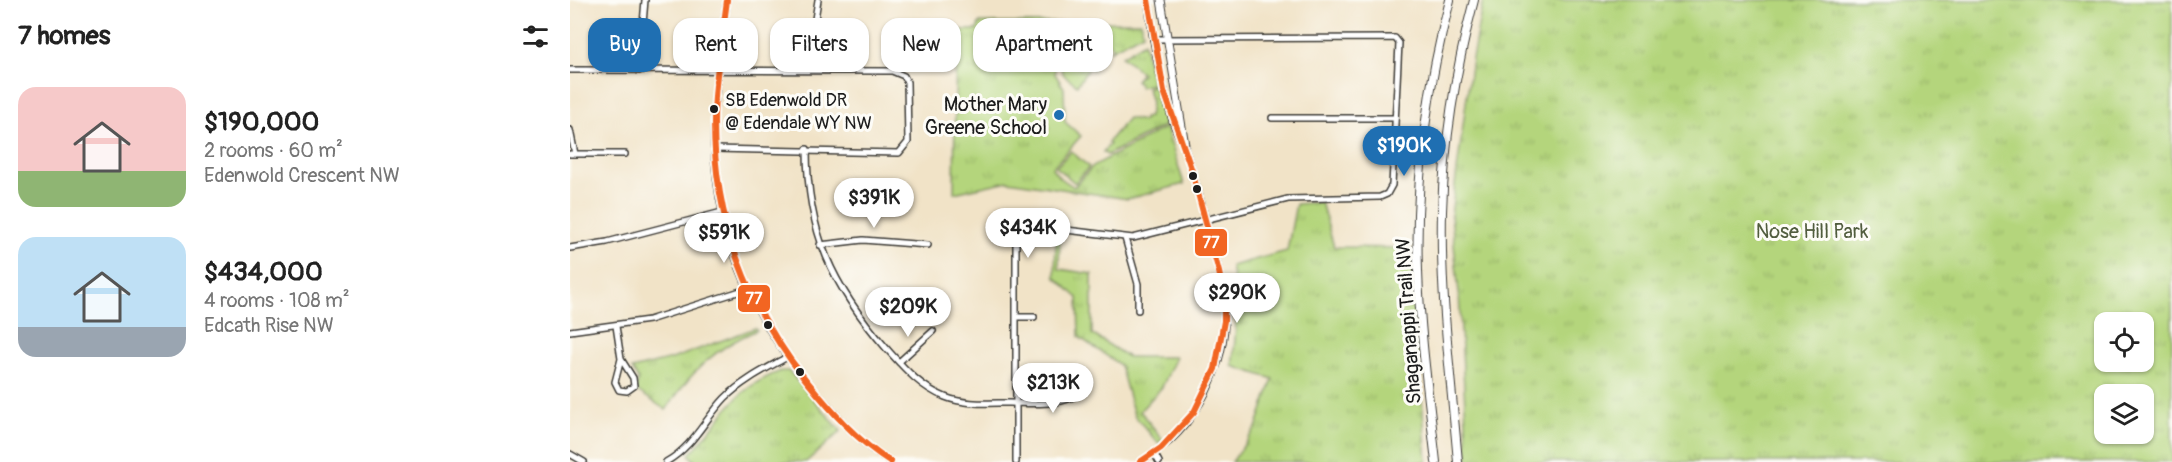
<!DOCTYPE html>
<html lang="en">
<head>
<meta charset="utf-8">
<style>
	body { margin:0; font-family:Pangolin,sans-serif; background:#f6f6f6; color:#222; height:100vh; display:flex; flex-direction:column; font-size:22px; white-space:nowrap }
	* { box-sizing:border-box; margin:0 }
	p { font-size:20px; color:#767676 }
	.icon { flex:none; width:33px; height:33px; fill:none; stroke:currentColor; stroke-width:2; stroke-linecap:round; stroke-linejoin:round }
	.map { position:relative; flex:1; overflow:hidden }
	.sheet { display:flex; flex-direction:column; background:#fff; width:570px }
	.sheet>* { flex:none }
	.guide { position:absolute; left:18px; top:18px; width:570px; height:54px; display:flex; gap:12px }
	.fabs { position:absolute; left:1524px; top:312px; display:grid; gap:12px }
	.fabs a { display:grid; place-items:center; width:60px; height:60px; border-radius:12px; background:#fff; box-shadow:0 2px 4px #0004; font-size:30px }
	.price { position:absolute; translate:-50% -51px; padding:0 14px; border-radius:21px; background:#fff; color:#222; font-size:20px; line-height:39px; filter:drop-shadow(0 2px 3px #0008) }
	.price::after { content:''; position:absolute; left:50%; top:36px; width:18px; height:14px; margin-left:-9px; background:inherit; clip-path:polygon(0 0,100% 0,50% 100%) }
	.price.current { background:#1f6fb2; color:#fff }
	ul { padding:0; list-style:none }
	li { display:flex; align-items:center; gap:18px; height:150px; padding:0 18px }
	li span { display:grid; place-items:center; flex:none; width:168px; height:120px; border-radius:18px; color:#555 }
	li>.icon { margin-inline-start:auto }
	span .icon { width:72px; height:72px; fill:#fffc; stroke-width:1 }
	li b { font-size:26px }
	h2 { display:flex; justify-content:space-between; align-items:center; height:72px; padding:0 18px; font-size:26px }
	.chip { padding:0 21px; border-radius:18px; background:#fff; box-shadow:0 2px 4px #0004; font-size:21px; line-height:54px }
	.chip.current { background:#1f6fb2; color:#fff }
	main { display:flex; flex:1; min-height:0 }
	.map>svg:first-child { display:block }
</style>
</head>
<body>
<main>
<section class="sheet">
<h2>7 homes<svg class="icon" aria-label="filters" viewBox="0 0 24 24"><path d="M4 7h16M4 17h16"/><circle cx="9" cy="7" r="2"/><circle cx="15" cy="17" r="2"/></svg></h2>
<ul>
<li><span style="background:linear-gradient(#f6c9c9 70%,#8fb573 0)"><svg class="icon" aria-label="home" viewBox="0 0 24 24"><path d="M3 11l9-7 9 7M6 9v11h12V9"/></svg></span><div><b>$190,000</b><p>2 rooms · 60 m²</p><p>Edenwold Crescent NW</p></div></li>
<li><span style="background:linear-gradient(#bfe0f5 75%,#9aa5b1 0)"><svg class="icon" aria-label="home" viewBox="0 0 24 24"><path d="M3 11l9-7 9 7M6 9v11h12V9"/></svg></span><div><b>$434,000</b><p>4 rooms · 108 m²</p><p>Edcath Rise NW</p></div></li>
</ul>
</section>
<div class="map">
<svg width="1602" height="462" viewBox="0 0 1602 462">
	<defs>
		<pattern id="park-tufts" width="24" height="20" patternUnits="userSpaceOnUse" patternTransform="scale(1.5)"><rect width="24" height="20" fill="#b4d57c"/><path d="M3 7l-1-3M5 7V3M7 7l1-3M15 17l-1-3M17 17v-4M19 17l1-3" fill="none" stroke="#9ab66b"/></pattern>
	</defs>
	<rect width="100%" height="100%" fill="#fdfcf7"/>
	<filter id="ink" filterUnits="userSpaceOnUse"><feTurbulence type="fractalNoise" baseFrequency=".0167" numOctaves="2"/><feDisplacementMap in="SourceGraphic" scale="12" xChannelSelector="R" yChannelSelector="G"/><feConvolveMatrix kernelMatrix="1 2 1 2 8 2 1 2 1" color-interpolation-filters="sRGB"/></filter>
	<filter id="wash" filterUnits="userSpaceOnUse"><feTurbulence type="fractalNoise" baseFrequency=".008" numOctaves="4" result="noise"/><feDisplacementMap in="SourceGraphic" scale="24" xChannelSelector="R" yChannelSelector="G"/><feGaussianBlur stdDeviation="1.35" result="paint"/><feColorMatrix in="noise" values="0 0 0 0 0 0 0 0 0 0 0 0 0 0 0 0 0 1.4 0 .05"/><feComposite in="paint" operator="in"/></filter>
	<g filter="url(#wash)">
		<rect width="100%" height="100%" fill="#f1e3c7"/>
		<g fill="url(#park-tufts)" stroke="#68784c" stroke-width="1.5" fill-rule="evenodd">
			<path d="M913,0H1602V462H898L889,294L881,215L902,58ZM1534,322H1574V362H1534ZM1534,394H1574V434H1534Z"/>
			<polygon points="571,22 573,33 539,51 543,47 533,39 528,43 521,39 511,39 485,65 485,74 494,88 495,122 511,136 482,168 489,177 504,187 523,166 596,127 614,184 558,199 438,181 384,193 386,30 407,30 409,23"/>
			<polygon points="574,42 582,84 570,87 566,80 572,73 552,56"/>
			<polygon points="513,44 522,47 517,52 529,63 523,70 520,67 507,85 494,75 490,67"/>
			<polygon points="583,85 595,125 537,155 533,152 540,144 538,142 558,118 574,121 574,118 579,117 581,103 577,88"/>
			<polygon points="501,151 519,167 505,183 486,167"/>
			<path d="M751,202L764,247L840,248L857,462H662L686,428L703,379L662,366C667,331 668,301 661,266L717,251L726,204Z"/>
			<polygon points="486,234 490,235 489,269 522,274 522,334 558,357 606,357 592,387 570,411 593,440 588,443 564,415 550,365 509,337 508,298 485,277"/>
			<path d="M185,328L187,330C143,349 122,371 96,410L66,390L68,379L62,369L102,359Z"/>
			<path d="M211,371H219L271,431L236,462H125L119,454C155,419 158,391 211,371Z"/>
		</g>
	</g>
	<g filter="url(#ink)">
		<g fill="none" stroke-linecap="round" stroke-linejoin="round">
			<g stroke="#3c3a36" stroke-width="8">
				<g id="minor">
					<polyline points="0,70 322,71 334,76 337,82 338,142 329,153 144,149"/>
					<polyline points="237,70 248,0"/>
					<polyline points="69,71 75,0"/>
					<polyline points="702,118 825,118"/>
					<polyline points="0,130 5,154 0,154"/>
					<path d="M237,149C237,232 262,286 316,348C334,368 350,387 375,397C395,405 417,403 439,403C462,403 490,407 510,393"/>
					<polyline points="5,154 55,154"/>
					<polyline points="555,238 568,284 568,310"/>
					<polyline points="250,245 293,240 358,245"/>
					<polyline points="0,248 37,242 152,212"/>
					<polyline points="447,317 464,317"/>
					<polyline points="46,326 51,359 63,378 64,386 57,391 49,390 45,382 51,359"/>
					<polyline points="0,331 79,320 177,289"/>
					<polyline points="329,362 363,331"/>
					<polyline points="584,453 589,462"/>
					<polyline points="0,454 14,462"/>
					<path d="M96,462C124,446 134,420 155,398C173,380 196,369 217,357"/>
					<polyline points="446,462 446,240 452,229 463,226 563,238 718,199 810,197 817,194 822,185 829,43 825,38 583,39"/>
				</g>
			</g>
			<g stroke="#3c3a36" stroke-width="9">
				<g id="tertiary">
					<path d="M157,0C152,40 145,81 144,122C142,223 179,316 245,391C268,417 291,445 321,462"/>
					<polyline points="591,0 615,145"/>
					<path d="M570,462C628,429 660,362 654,296C651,275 644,254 639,234C632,206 625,177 615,150C612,140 606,131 603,121C590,81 583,41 578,0"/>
				</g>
			</g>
			<g stroke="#3c3a36" stroke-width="10">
				<g id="primary">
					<path d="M866,462C859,399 850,335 848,271C845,180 857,88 880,0"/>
					<path d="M888,462C881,379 870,295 872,212C874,141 886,68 904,0"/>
				</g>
			</g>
			<use href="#minor" stroke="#fff" stroke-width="5"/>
			<use href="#tertiary" stroke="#fff" stroke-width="7"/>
			<use href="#primary" stroke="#fff" stroke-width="8"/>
			<g stroke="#fdfcf7" stroke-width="10">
				<g id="bus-1">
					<path d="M157,0C152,41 144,82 144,123C144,218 176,306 236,380C261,411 287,441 321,462"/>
					<polyline points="570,462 591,448 624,412 645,369 654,321 654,296 649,272 622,171 594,91 578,0"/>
				</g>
			</g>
			<use href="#bus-1" stroke="#f26522" stroke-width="6"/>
		</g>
	</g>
	<g fill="#1c1c1c" stroke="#fdfcf7" stroke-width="2">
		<circle cx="144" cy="109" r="5"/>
		<circle cx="623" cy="176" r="5"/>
		<circle cx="627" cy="189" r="5"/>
		<circle cx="198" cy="325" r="5"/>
		<circle cx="230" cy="372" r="5"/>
	</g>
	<circle fill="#1f6fb2" stroke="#fdfcf7" stroke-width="2" cx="489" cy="115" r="6"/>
	<g text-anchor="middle" stroke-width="6" stroke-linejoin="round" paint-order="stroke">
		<g font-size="18" fill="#1c1c1c" stroke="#fdfcf7" text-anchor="start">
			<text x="155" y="106">SB Edenwold DR<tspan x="155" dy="23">@ Edendale WY NW</tspan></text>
		</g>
		<g font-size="20" fill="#1c1c1c" stroke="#fdfcf7" text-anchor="end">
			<text x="477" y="111">Mother Mary<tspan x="477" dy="23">Greene School</tspan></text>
		</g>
		<g font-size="20" fill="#515d3e" stroke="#fdfcf7">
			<text x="1242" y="238">Nose Hill Park</text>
		</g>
		<g font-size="20" fill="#1c1c1c" stroke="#fdfcf7">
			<text transform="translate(838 321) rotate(-94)" y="7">Shaganappi Trail NW</text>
		</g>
	</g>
	<g stroke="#fdfcf7" stroke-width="2">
		<rect x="624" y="228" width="34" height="29" rx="6" fill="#f26522"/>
		<rect x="167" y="284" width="34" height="29" rx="6" fill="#f26522"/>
	</g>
	<g font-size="16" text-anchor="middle" font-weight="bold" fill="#fff">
		<text x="641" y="248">77</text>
		<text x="184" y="304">77</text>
	</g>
</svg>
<div class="fabs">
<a><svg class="icon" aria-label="locate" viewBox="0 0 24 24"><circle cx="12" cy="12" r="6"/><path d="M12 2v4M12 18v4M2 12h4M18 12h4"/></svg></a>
<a><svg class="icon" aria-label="layers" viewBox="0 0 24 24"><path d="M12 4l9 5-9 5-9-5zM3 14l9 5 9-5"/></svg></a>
</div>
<b class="price current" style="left:834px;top:177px">$190K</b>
<b class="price" style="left:304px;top:229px">$391K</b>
<b class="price" style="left:458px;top:259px">$434K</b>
<b class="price" style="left:154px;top:264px">$591K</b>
<b class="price" style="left:667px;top:324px">$290K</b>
<b class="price" style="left:338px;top:338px">$209K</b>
<b class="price" style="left:483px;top:414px">$213K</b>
<div class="guide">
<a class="chip current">Buy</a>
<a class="chip">Rent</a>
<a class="chip">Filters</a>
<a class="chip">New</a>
<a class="chip">Apartment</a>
</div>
</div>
</main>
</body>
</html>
